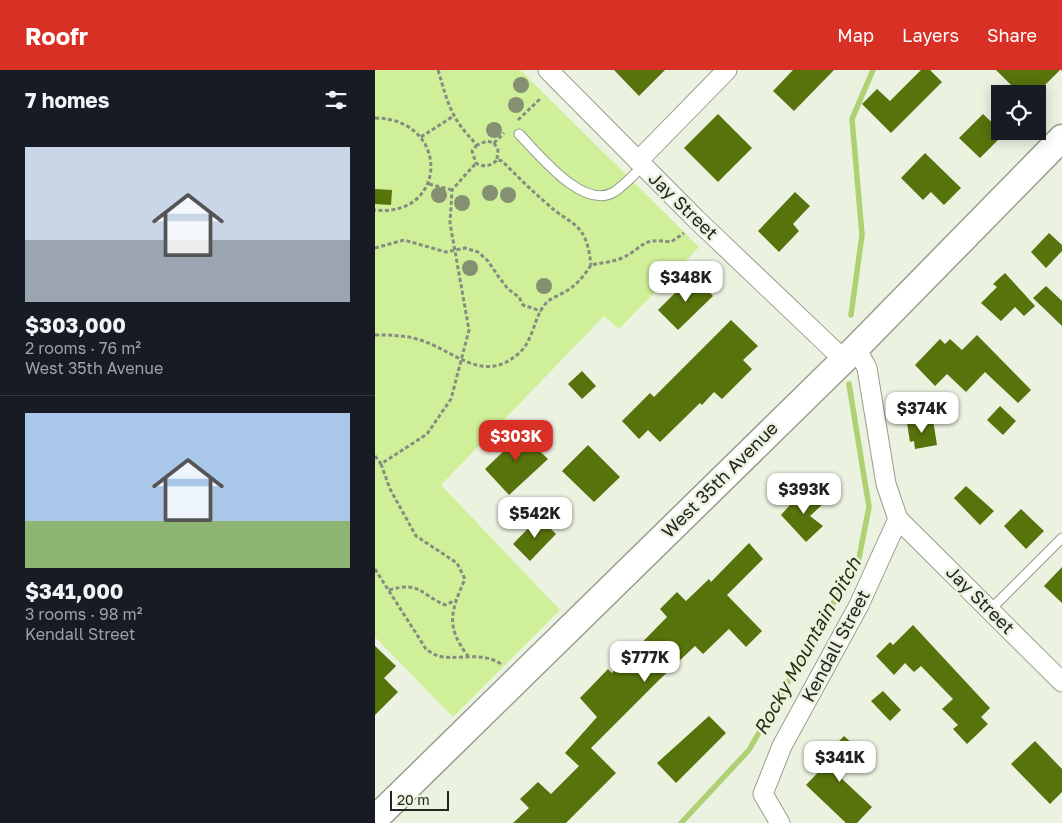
<!DOCTYPE html>
<html lang="en">
<head>
<meta charset="utf-8">
<style>
	body { margin:0; font-family:"Golos Text",sans-serif; background:#242831; color:#f1f3f6; height:100vh; display:flex; flex-direction:column; font-size:19px; white-space:nowrap }
	* { box-sizing:border-box; margin:0 }
	p { font-size:16px; color:#9ea1a6 }
	.icon { flex:none; width:28px; height:28px; fill:none; stroke:currentColor; stroke-width:2; stroke-linecap:round; stroke-linejoin:round }
	.map { position:relative; flex:1; overflow:hidden }
	.sheet { display:flex; flex-direction:column; background:#171b24; width:375px }
	.sheet>* { flex:none }
	.tools { position:absolute; left:616px; top:15px; display:grid; gap:10px }
	.tools a { display:grid; place-items:center; width:55px; height:55px; border-radius:0px; background:#171b24; box-shadow:0 2px 12px #0003; font-size:25px }
	.scale { position:absolute; left:15px; bottom:12px; width:59px; box-sizing:border-box; padding-left:5px; border:2px solid #23251f; border-top:0; font-size:14px; line-height:18px; white-space:nowrap; color:#23251f; -webkit-text-stroke:4px #ebf2e0; paint-order:stroke }
	.price { position:absolute; translate:-50% -42px; padding:0 11px; border-radius:10px; background:#fff; color:#222; font-size:16px; line-height:32px; filter:drop-shadow(0 1px 2px #0008) }
	.price::after { content:''; position:absolute; left:50%; top:30px; width:15px; height:11px; margin-left:-8px; background:inherit; clip-path:polygon(0 0,100% 0,50% 100%) }
	.price.active { background:#d93025; color:#fff }
	ul { padding:0; list-style:none }
	li { display:grid; align-content:center; gap:10px; height:265px; padding:0 25px }
	li+li { border-top:1px solid #363941 }
	li span { display:grid; place-items:center; height:155px; border-radius:0px; color:#555 }
	li>.icon { margin-inline-start:auto }
	span .icon { width:90px; height:90px; fill:#fffc; stroke-width:1 }
	li b { font-size:21px }
	h2 { display:flex; justify-content:space-between; align-items:center; height:60px; padding:0 25px; font-size:21px }
	header { display:flex; align-items:center; gap:30px; box-sizing:border-box; height:70px; padding:0 25px; background:#d93025; color:#fff }
	header strong { font-size:24px }
	nav { display:flex; gap:28px; margin-inline-start:auto; font-size:18px }
	main { display:flex; flex:1; min-height:0 }
	.map>svg:first-child { display:block }
</style>
</head>
<body>
<header>
<strong>Roofr</strong>
<nav><a>Map</a><a>Layers</a><a>Share</a></nav>
</header>
<main>
<section class="sheet">
<h2>7 homes<svg class="icon" aria-label="filters" viewBox="0 0 24 24"><path d="M4 7h16M4 17h16"/><circle cx="9" cy="7" r="2"/><circle cx="15" cy="17" r="2"/></svg></h2>
<ul>
<li><span style="background:linear-gradient(#c9d6e8 60%,#9aa5b1 0)"><svg class="icon" aria-label="home" viewBox="0 0 24 24"><path d="M3 11l9-7 9 7M6 9v11h12V9"/></svg></span><div><b>$303,000</b><p>2 rooms · 76 m²</p><p>West 35th Avenue</p></div></li>
<li><span style="background:linear-gradient(#a9c7e8 70%,#8fb573 0)"><svg class="icon" aria-label="home" viewBox="0 0 24 24"><path d="M3 11l9-7 9 7M6 9v11h12V9"/></svg></span><div><b>$341,000</b><p>3 rooms · 98 m²</p><p>Kendall Street</p></div></li>
</ul>
</section>
<div class="map">
<svg width="687" height="753" viewBox="0 0 687 753">
	<rect width="100%" height="100%" fill="#ebf2e0"/>
	<polygon fill="#cfef98" points="0,0 145,0 324,177 244,259 229,246 66,415 185,540 78,647 0,567"/>
	<g fill="none" stroke-linecap="round" stroke-linejoin="round">
		<g stroke="#afd073" stroke-width="5.5">
			<polyline points="476,245 487,165 477,49 498,0"/>
			<polyline points="306,753 374,680 484,488 494,437 474,314"/>
		</g>
	</g>
	<g fill="#57730c">
		<polygon points="239,0 290,0 264,26"/>
		<polygon points="418,0 459,0 419,41 398,21"/>
		<polygon points="546,0 555,0 567,12 516,63 487,34 502,19 515,31"/>
		<polygon points="621,0 685,0 661,24 645,24"/>
		<polygon points="343,44 377,78 343,112 309,78"/>
		<polygon points="608,44 629,64 605,88 584,68"/>
		<polygon points="550,83 586,118 569,135 556,122 548,130 526,108"/>
		<polygon points="0,119 17,120 16,135 0,134"/>
		<polygon points="420,122 435,136 418,154 424,161 404,182 383,161"/>
		<polygon points="674,163 687,175 687,181 671,198 656,182"/>
		<polygon points="630,203 660,236 649,246 640,237 626,251 606,233 622,217 618,214"/>
		<polygon points="318,205 338,226 303,260 283,240"/>
		<polygon points="671,216 687,231 687,256 658,228"/>
		<polygon points="356,250 383,276 368,290 377,299 347,329 339,322 327,335 325,333 285,372 273,360 264,369 247,351 275,323 279,327"/>
		<polygon points="602,265 656,320 643,333 610,302 591,322 572,304 560,316 540,295 565,269 570,274 575,269 587,280"/>
		<polygon points="207,301 221,316 207,329 193,314"/>
		<polygon points="625,336 641,351 628,365 612,350"/>
		<polygon points="558,350 562,375 540,379 539,371 535,372 532,353"/>
		<polygon points="140,358 173,389 134,425 110,399 133,377 127,372"/>
		<polygon points="213,375 245,407 219,432 187,401"/>
		<polygon points="591,416 619,441 605,455 579,428"/>
		<polygon points="430,418 448,434 435,446 448,456 431,472 406,445"/>
		<polygon points="646,439 669,461 651,479 629,456"/>
		<polygon points="164,447 181,464 155,491 138,474"/>
		<polygon points="374,473 388,489 352,525 387,561 371,577 354,559 328,584 320,576 282,612 216,678 241,703 191,753 138,753 154,738 145,729 163,712 176,724 204,696 190,683 222,647 205,628 233,599 237,603 292,547 285,539 302,522 311,531 334,509 336,512"/>
		<polygon points="687,497 687,533 669,516"/>
		<polygon points="538,555 615,638 606,647 613,654 592,674 578,659 583,655 567,639 578,629 546,596 539,602 530,593 519,605 501,586 515,572 518,575"/>
		<polygon points="0,576 21,596 9,608 23,622 0,645"/>
		<polygon points="508,621 526,640 515,651 496,631"/>
		<polygon points="334,646 351,663 301,713 282,693"/>
		<polygon points="469,666 488,683 465,707 497,737 482,753 471,753 431,715 450,695 445,691"/>
		<polygon points="660,671 687,699 687,722 675,734 636,694"/>
	</g>
	<g fill="none" stroke-linecap="round" stroke-linejoin="round">
		<g stroke="#979e8d" stroke-width="11">
			<g id="lane">
				<path d="M144,64C163,83 208,141 239,122C250,115 259,104 268,96"/>
				<polyline points="615,540 687,468"/>
			</g>
		</g>
		<g stroke="#979e8d" stroke-width="21">
			<g id="street">
				<polyline points="173,0 321,149 468,289"/>
				<polyline points="263,91 352,0"/>
				<polyline points="523,449 687,612"/>
				<polyline points="405,753 388,724 407,676 484,535 523,449 511,414 492,298 481,278"/>
			</g>
		</g>
		<g stroke="#979e8d" stroke-width="29">
			<polyline id="secondary" points="0,749 481,278 687,68"/>
		</g>
		<g stroke="#888c80" stroke-width="3" stroke-dasharray="4 2.5" stroke-linecap="butt">
			<path d="M63,0C74,36 75,47 102,75L112,71L119,73L123,80L122,90L127,91C141,105 155,119 170,132C198,158 211,150 216,195"/>
			<path d="M0,48C76,49 73,148 0,140"/>
			<polyline points="143,50 166,28"/>
			<polyline points="46,67 77,47"/>
			<polyline points="119,73 129,63"/>
			<path d="M102,75L97,81L101,93C109,98 116,96 122,90"/>
			<polyline points="54,114 77,120"/>
			<polyline points="0,178 29,170 71,182 90,178 103,182 113,191 123,206 133,219 144,227 148,235 166,241"/>
			<path d="M0,265C16,265 30,265 45,270C79,280 107,315 143,284C160,270 158,245 173,231C179,227 187,224 193,220C203,214 210,204 216,195C226,193 237,192 247,188C270,177 266,167 296,172L309,163"/>
			<polyline points="0,386 6,394 52,364 76,329 94,260 75,153 77,120 101,93"/>
			<path d="M6,394L15,419L41,466L82,493L90,509C76,541 70,556 93,586"/>
			<path d="M0,499L51,579C54,581 58,584 61,585C76,592 107,580 126,594"/>
			<path d="M14,520C45,511 45,524 70,535L81,530"/>
		</g>
		<use href="#lane" stroke="#fff" stroke-width="9"/>
		<use href="#street" stroke="#fff" stroke-width="19"/>
		<use href="#secondary" stroke="#fff" stroke-width="26"/>
	</g>
	<g fill="#859073">
		<circle cx="146" cy="15" r="8"/>
		<circle cx="141" cy="35" r="8"/>
		<circle cx="119" cy="60" r="8"/>
		<circle cx="115" cy="123" r="8"/>
		<circle cx="64" cy="125" r="8"/>
		<circle cx="133" cy="125" r="8"/>
		<circle cx="87" cy="133" r="8"/>
		<circle cx="95" cy="198" r="8"/>
		<circle cx="169" cy="216" r="8"/>
	</g>
	<g text-anchor="middle" stroke-width="5" stroke-linejoin="round" paint-order="stroke">
		<g font-size="18" fill="#23251f" stroke="#ebf2e0">
			<text transform="translate(308 136) rotate(44)" y="6">Jay Street</text>
			<text transform="translate(345 410) rotate(-45)" y="6">West 35th Avenue</text>
			<text transform="translate(605 530) rotate(45)" y="6">Jay Street</text>
			<text transform="translate(461 576) rotate(-62)" y="6">Kendall Street</text>
		</g>
		<g font-size="19" font-style="italic" fill="#26330c" stroke="#ebf2e0">
			<text transform="translate(432 576) rotate(-61)" y="7">Rocky Mountain Ditch</text>
		</g>
	</g>
</svg>
<div class="tools">
<a><svg class="icon" aria-label="locate" viewBox="0 0 24 24"><circle cx="12" cy="12" r="6"/><path d="M12 2v4M12 18v4M2 12h4M18 12h4"/></svg></a>
</div>
<div class="scale">20 m</div>
<b class="price" style="left:311px;top:233px">$348K</b>
<b class="price" style="left:547px;top:364px">$374K</b>
<b class="price active" style="left:141px;top:392px">$303K</b>
<b class="price" style="left:429px;top:445px">$393K</b>
<b class="price" style="left:160px;top:469px">$542K</b>
<b class="price" style="left:270px;top:613px">$777K</b>
<b class="price" style="left:465px;top:713px">$341K</b>
</div>
</main>
</body>
</html>
